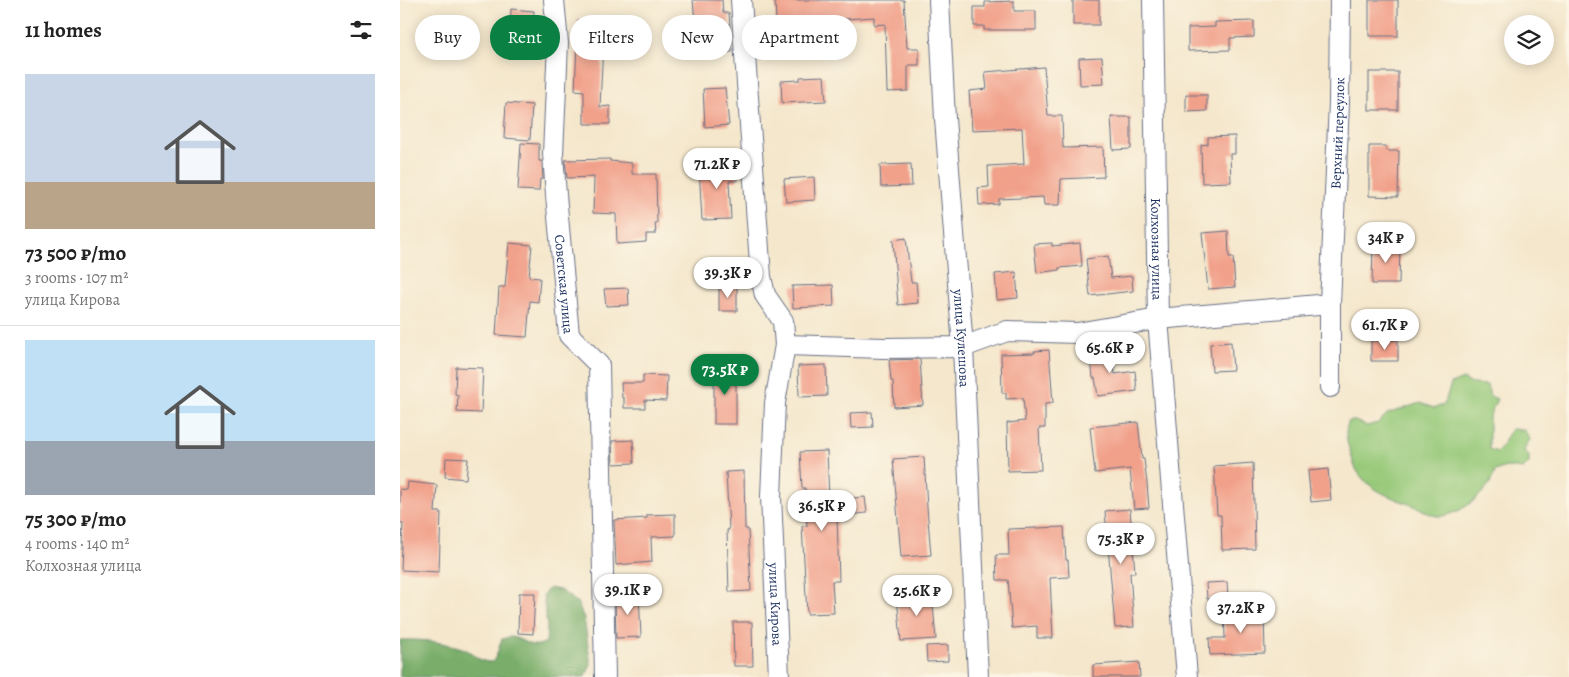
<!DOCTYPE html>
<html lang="en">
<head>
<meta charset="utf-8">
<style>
	body { margin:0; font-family:Alegreya,serif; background:#f6f6f6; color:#222; height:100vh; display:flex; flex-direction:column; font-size:19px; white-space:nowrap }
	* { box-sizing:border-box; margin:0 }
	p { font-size:16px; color:#767676 }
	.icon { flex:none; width:28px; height:28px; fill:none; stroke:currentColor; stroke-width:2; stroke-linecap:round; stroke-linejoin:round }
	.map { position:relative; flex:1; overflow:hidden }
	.sheet { display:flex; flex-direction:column; background:#fff; width:400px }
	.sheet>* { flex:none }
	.hud { position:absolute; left:15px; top:15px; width:475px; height:45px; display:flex; gap:10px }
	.buttons { position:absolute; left:1104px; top:15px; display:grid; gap:10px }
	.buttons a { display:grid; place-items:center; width:50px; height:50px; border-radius:50%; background:#fff; box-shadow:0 2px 12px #0003; font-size:25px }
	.price { position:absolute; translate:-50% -42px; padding:0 11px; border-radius:18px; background:#fff; color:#222; font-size:16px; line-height:32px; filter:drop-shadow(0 1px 2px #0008) }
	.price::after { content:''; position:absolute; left:50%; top:30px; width:15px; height:11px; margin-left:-8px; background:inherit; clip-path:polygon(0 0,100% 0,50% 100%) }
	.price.on { background:#0b8043; color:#fff }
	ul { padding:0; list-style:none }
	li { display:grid; align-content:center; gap:10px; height:265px; padding:0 25px }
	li+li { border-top:1px solid #e0e0e0 }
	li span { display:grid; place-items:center; height:155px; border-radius:0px; color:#555 }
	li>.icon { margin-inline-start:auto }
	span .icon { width:90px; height:90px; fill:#fffc; stroke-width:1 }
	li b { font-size:21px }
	h2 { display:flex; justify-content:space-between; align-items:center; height:60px; padding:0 25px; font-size:21px }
	.tag { padding:0 18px; border-radius:22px; background:#fff; box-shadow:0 2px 12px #0003; font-size:18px; line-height:45px }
	.tag.on { background:#0b8043; color:#fff }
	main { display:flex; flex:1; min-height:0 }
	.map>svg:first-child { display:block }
</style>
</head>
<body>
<main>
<section class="sheet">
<h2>11 homes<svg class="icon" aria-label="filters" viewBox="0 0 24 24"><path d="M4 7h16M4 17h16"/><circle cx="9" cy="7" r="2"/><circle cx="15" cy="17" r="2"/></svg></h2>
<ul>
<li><span style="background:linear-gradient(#c9d6e8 70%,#b9a48a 0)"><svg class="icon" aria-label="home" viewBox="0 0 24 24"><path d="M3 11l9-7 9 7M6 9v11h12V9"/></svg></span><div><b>73 500 ₽/mo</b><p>3 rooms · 107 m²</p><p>улица Кирова</p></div></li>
<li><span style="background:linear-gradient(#bfe0f5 65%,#9aa5b1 0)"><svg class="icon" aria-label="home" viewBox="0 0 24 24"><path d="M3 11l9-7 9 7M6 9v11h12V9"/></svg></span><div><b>75 300 ₽/mo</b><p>4 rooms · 140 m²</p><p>Колхозная улица</p></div></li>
</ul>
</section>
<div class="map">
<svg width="1169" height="677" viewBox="0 0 1169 677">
	<rect width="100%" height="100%" fill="#fcf5e5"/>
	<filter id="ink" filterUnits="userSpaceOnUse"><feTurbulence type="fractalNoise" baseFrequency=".02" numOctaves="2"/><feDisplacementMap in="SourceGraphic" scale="10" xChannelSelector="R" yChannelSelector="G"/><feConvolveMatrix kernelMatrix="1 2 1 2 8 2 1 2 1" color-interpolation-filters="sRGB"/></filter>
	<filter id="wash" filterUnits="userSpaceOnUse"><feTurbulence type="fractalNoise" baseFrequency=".0096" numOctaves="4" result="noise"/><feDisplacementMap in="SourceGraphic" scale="20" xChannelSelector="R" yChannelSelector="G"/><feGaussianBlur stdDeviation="1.12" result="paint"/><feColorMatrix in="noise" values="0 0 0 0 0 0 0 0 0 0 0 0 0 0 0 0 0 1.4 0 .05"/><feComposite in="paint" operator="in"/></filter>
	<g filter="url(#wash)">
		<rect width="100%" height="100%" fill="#f4e7cc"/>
		<path fill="#97c979" stroke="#597c6c" d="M1063,379L1072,384L1087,385L1090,396L1097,399L1089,417V449L1097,452L1103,444L1111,429L1124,430L1130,439L1124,450L1129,456V463L1123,469L1106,467L1095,471C1091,491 1059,517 1038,516C1031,516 1024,510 1017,507C994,498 969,492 956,469C953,464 952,456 950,451C946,440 944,431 949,421H955L967,426L978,423L987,414L1020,403L1034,408L1044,405L1051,384Z"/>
		<path fill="#79ad69" stroke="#4a6e64" d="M149,588L160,590L177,602L184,618L191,665L185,677H0V640C20,639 43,642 62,648C74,652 78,663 92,662C98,656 98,647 102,639C104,639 107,637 110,637C125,638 129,651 146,642L147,626L143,595Z"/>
		<g id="blocks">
			<g fill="#f1a08a">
				<polygon points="293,0 322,0 323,13 329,13 332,52 298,54"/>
				<polygon points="392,0 504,0 507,48 519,48 519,65 508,65 508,91 487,92 485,24 474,25 474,17 376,24 375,1"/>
				<rect x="673" y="0" width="26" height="25"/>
				<rect x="969" y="0" width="29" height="36"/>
				<polygon points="614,1 614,11 636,11 636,30 584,30 584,26 574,26 574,7 585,7 585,2"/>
				<polygon points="111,9 134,11 132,34 110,33"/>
				<polygon points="178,20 204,21 200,107 210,106 210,124 184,124 184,91 175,90"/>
				<polygon points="854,21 854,37 830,38 830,50 788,51 788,28 815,27 815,22"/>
				<polygon points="702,57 704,84 680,85 679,58"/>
				<polygon points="644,67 648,116 662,116 663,148 703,147 704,177 661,179 660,205 644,205 643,197 599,199 599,204 579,205 578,188 589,187 588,166 624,164 622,128 572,130 569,91 587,89 585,72"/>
				<rect x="969" y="72" width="29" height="38"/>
				<polygon points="424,76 426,101 382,103 381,81 400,80 400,77"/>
				<polygon points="325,88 329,125 305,127 303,89"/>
				<polygon points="786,95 807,95 807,111 786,112"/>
				<polygon points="106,103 132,105 130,140 104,138"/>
				<polygon points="711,117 731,117 731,149 713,150"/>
				<polygon points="835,136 835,154 830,154 831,182 802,183 801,145 808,144 808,137"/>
				<polygon points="121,143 139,144 139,161 142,161 143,179 140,179 139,191 118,190"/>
				<polygon points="969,146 986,146 987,151 999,151 998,197 969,196"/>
				<polygon points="210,159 210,161 232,163 232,174 256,174 257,223 255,223 256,234 246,234 246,242 217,244 216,214 193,213 194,177 167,178 165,160"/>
				<polygon points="337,163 337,181 329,181 331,219 302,220 299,167 314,166 313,164"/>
				<polygon points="511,164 512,186 481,187 480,165"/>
				<polygon points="414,177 415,200 386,202 384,179"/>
				<polygon points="828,231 829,257 833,257 835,287 808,289 802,233"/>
				<polygon points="506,238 511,282 516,282 518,303 498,305 493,240"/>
				<polygon points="109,243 132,245 129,277 140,278 138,302 130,301 127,337 96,335 99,287 105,287"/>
				<polygon points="652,243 652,246 680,243 682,266 659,268 659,270 637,273 634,244"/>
				<polygon points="973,244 1000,245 999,284 972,284"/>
				<polygon points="708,256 711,278 732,276 733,291 690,296 686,259"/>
				<polygon points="616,272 618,298 597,300 595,274"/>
				<polygon points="433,285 434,306 393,308 392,286"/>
				<polygon points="337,286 337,311 319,311 319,287"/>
				<polygon points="228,288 229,305 206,306 204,289"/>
				<polygon points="998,340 998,361 971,361 971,341"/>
				<polygon points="831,342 833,370 812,371 810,344"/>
				<polygon points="712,348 715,374 735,371 737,391 698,396 695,378 693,378 690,350"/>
				<polygon points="649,350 653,403 645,404 645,428 639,428 641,470 608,471 607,423 625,421 623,398 606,399 606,393 602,393 601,354 635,353 634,351"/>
				<polygon points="520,359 523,405 494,407 493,381 491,381 489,360"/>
				<polygon points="426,365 427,396 399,397 398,366"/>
				<polygon points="56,367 83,368 81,413 57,412 58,395 55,394"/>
				<rect x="314" y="368" width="22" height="56"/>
				<polygon points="243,375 267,376 266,401 245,400 245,408 224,408 224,398 222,398 221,383 243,383"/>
				<polygon points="472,412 473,427 451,428 450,413"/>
				<polygon points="738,422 742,459 744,459 747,483 749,508 734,509 730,469 695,473 690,427"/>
				<polygon points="233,440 234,463 213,464 212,441"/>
				<polygon points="427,451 429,500 465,497 467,513 437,516 439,581 432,581 434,613 407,614 402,526 407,526 405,488 402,488 400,452"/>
				<polygon points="524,457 527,507 531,555 501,557 493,459"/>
				<polygon points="46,458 68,459 66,479 45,477"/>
				<polygon points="853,463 855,549 822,550 821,515 817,515 814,466"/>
				<polygon points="928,469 931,500 911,502 908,471"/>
				<polygon points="344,471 345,529 348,529 351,591 329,592 327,530 329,530 326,472"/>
				<polygon points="8,482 37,485 35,512 41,512 39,572 1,570 3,523 0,523 0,489 7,490"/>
				<polygon points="730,509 735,573 730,573 734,627 715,628 705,511"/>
				<polygon points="275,514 275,536 251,537 252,562 216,565 214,520 247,518 247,515"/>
				<polygon points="664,527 666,560 668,560 669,577 650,578 653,638 637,638 637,626 612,628 608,580 597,580 596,555 609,555 608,529"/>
				<polygon points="827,582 828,597 807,599 806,583"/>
				<polygon points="119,593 135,593 133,634 118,633"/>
				<polygon points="239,593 241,637 216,638 215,594"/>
				<polygon points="532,593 536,639 501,641 497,596"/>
				<polygon points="824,610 864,611 865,653 810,655 809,638 825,638"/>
				<polygon points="333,622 352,622 353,666 334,666"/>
				<polygon points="548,645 548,661 527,662 526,646"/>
				<polygon points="739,662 740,677 693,677 693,665"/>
			</g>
		</g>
	</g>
	<g filter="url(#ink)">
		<use href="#blocks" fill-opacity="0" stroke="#676f84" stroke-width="1"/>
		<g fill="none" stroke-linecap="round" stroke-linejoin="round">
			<g stroke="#676f84" stroke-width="22">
				<g id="minor">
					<path id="s1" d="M154,0L158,43L153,154L156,195L169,335L199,365L205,677"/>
					<path id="s2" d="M341,0L361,277L365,295L383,321L385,345L375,403L371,496L379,677"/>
					<path id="s3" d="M539,0L545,119L563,347L578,677"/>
					<path id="s4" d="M753,0L758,319L787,677"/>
					<polyline points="385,345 484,348 563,347 607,331 677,333 758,319 930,304"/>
					<path id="s5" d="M930,387V304L939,103L940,0"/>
				</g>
			</g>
			<use href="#minor" stroke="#fff" stroke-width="20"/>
		</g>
	</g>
	<g text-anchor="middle" stroke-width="4" stroke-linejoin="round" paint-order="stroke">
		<g font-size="14" fill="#1b2f5e" stroke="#fcf5e5">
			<text dy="5" stroke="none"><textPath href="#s5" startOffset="254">Верхний переулок</textPath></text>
			<text dy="5" stroke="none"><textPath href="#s4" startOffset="249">Колхозная улица</textPath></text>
			<text dy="5" stroke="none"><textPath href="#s1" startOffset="285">Советская улица</textPath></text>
			<text dy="5" stroke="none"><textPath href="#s3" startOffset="339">улица Кулешова</textPath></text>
			<text dy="5" stroke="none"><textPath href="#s2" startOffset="612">улица Кирова</textPath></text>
		</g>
	</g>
</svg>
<div class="buttons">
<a><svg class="icon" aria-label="layers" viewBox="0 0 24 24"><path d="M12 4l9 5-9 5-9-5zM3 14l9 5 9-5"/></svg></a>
</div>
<b class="price" style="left:317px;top:190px">71.2K ₽</b>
<b class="price" style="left:986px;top:264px">34K ₽</b>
<b class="price" style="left:328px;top:299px">39.3K ₽</b>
<b class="price" style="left:985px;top:351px">61.7K ₽</b>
<b class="price" style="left:710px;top:374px">65.6K ₽</b>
<b class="price on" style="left:325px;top:396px">73.5K ₽</b>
<b class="price" style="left:422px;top:532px">36.5K ₽</b>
<b class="price" style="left:721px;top:565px">75.3K ₽</b>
<b class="price" style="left:228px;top:616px">39.1K ₽</b>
<b class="price" style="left:517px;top:617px">25.6K ₽</b>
<b class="price" style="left:841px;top:634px">37.2K ₽</b>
<div class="hud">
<a class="tag">Buy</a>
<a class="tag on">Rent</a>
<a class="tag">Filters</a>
<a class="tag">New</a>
<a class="tag">Apartment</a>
</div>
</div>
</main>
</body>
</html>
